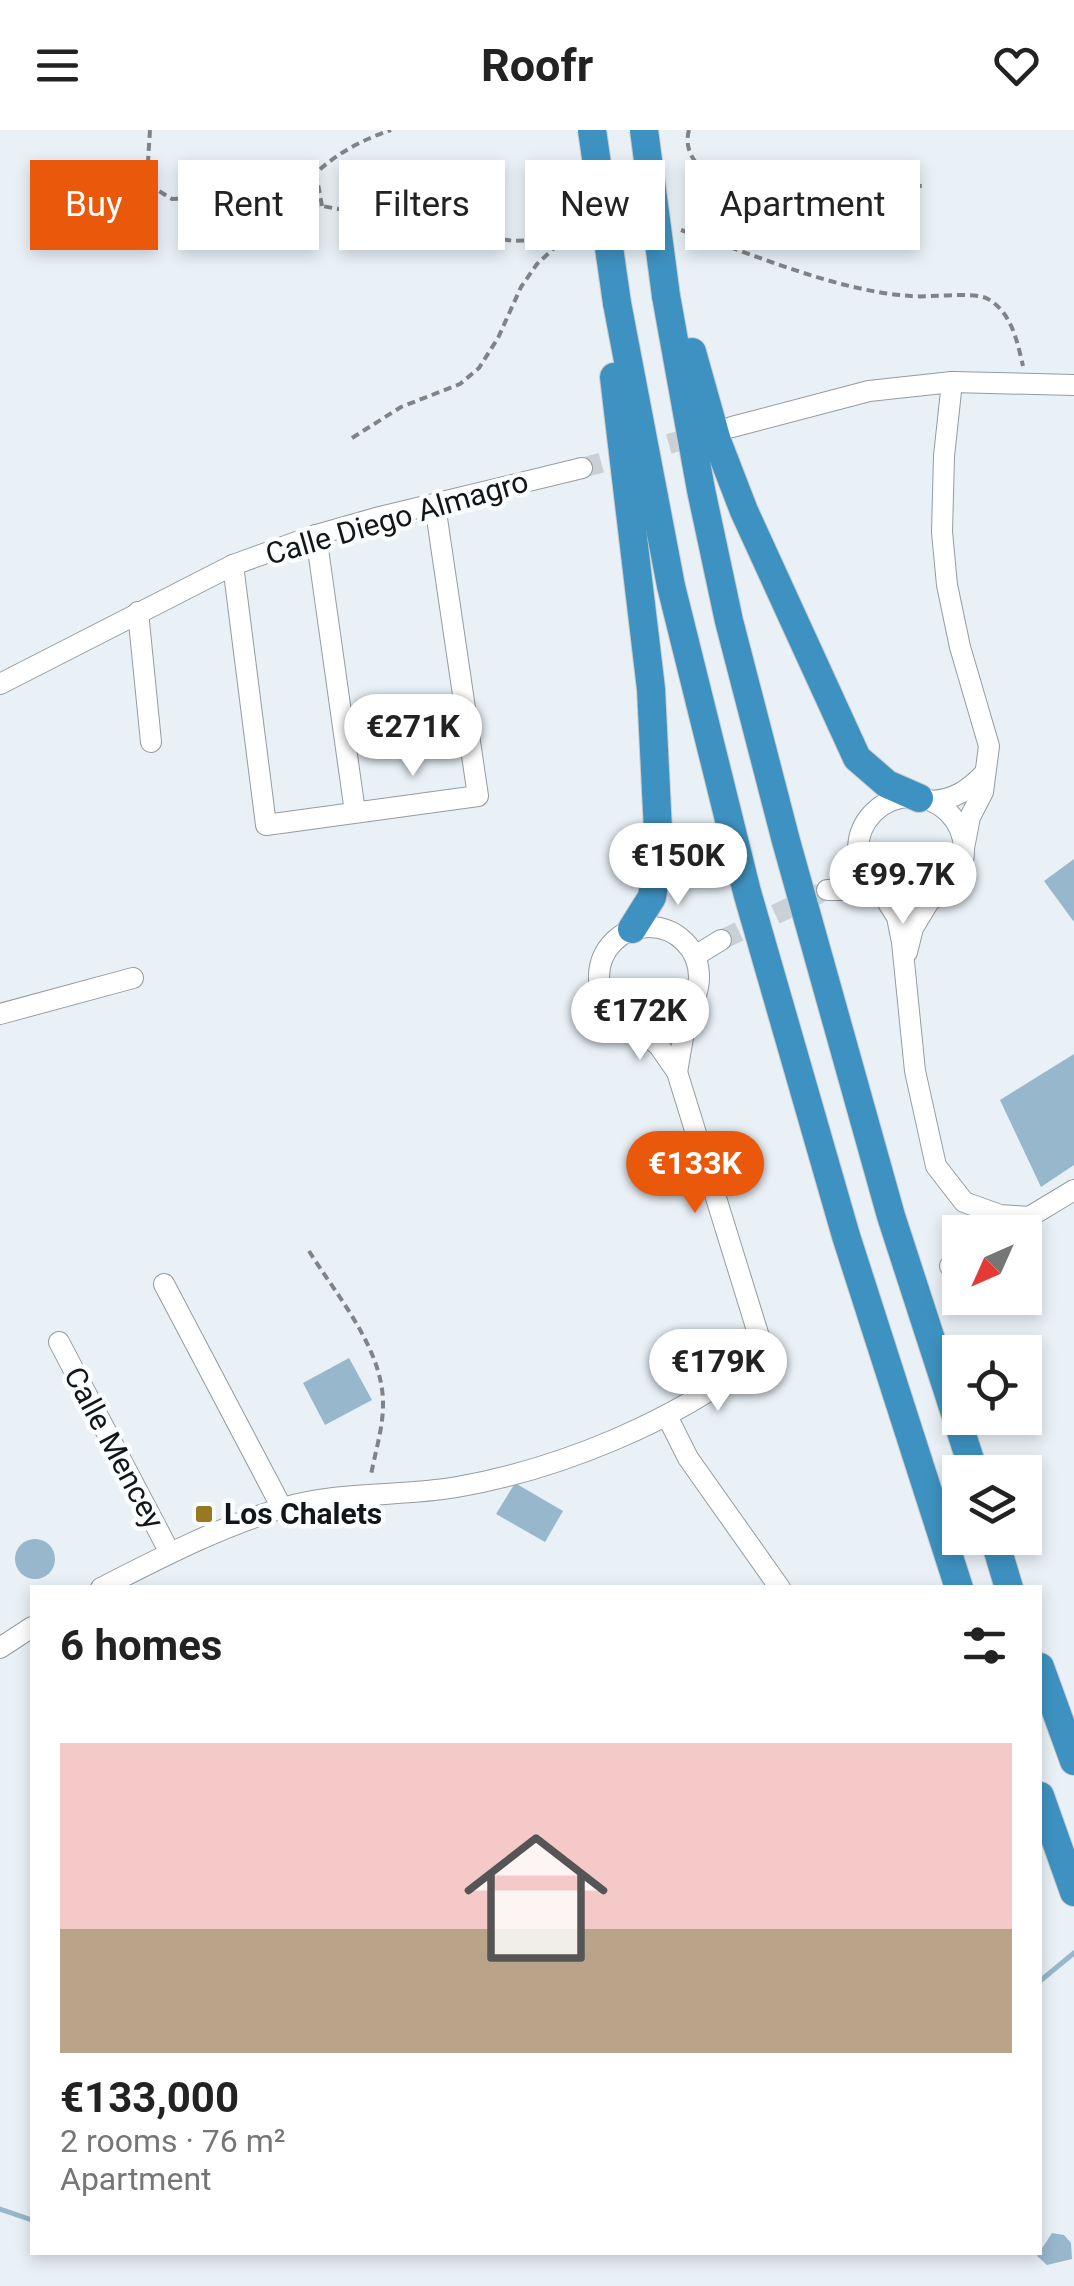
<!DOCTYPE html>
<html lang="en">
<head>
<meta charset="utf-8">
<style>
	body { margin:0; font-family:Roboto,sans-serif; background:#f6f6f6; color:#222; height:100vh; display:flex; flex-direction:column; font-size:38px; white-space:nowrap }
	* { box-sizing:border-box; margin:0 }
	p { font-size:32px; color:#767676 }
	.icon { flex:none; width:55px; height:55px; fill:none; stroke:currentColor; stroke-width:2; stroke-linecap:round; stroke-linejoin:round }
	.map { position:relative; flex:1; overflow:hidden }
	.side { position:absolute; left:30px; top:1455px; width:1012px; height:670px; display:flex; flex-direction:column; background:#fff; border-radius:0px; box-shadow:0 5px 15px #0003 }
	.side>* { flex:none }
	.banner { position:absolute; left:30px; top:30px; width:1015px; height:90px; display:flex; gap:20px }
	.needle { width:65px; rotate:225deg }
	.fabs { position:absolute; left:942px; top:1085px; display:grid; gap:20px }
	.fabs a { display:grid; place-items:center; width:100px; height:100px; border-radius:0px; background:#fff; box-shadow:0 5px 15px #0003; font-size:50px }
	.price { position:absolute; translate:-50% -85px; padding:0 22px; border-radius:35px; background:#fff; color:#222; font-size:32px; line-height:65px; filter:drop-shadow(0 2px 5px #0008) }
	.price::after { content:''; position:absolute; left:50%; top:60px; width:30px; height:22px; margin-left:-15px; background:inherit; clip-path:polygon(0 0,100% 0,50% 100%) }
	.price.selected { background:#ea580c; color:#fff }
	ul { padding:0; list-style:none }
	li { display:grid; align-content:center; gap:20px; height:530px; padding:0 30px }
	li+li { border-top:2px solid #e0e0e0 }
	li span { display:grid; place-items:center; height:310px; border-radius:0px; color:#555 }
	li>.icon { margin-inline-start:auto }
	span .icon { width:180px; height:180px; fill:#fffc; stroke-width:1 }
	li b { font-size:42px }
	h2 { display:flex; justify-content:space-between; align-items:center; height:120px; padding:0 30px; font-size:42px }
	.pill { padding:0 35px; border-radius:0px; background:#fff; box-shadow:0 5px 15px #0003; font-size:35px; line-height:90px }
	.pill.selected { background:#ea580c; color:#fff }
	header { display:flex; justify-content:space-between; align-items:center; height:130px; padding:0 30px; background:#fff; font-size:45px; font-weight:700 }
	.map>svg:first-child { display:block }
</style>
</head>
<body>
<header><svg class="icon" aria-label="menu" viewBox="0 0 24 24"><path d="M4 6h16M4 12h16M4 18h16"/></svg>Roofr<svg class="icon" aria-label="heart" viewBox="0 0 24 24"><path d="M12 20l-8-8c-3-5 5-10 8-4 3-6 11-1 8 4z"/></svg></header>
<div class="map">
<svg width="1074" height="2156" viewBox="0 0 1074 2156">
	<rect width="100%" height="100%" fill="#e9f1f7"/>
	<g fill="#97b7cc">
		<polygon points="1074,729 1074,792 1044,751"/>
		<polygon points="1074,924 1074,1035 1041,1057 1000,970"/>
		<polygon points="349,1228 372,1270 325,1295 303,1253"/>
		<polygon points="515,1353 563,1381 545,1412 496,1384"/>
		<circle cx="35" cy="1429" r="20"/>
		<polygon points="1052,2103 1064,2105 1071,2113 1072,2129 1047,2135 1037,2126"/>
	</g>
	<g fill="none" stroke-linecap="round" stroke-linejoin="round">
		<g stroke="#97b7cc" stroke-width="5">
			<polyline points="1040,1851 1074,1823"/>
			<polyline points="0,2079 32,2090"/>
			<polyline points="730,2122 731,2122"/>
		</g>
		<g stroke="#c9d0d6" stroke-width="20" stroke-dasharray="20 10" stroke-linecap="butt">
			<polyline points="582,338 701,305"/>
			<polyline points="721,810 827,760"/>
		</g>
		<g stroke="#949ca1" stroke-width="22">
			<g id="minor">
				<polyline points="952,252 944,326 942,402 947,455 960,517 989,616 983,662 970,687 964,718"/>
				<polyline points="732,297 869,261 952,252 1074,255"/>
				<polyline points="316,405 355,682"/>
				<polyline points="233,435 266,695 478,666 435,375"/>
				<polyline points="138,482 151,612"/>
				<polyline points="0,554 233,435 316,405 376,388 582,338"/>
				<circle cx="911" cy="720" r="53"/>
				<path d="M932,671C956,669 968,660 985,643"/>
				<polyline points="827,760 876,760"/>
				<polyline points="883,765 897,787 902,812 915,941 936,1036 964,1072 1000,1085 1029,1087"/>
				<circle cx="649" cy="847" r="50"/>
				<polyline points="907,822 913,798 930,770"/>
				<polyline points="695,826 721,810"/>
				<polyline points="0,884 133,848"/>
				<polyline points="677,942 688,879"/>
				<polyline points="1004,1102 1074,1060"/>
				<polyline points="950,1136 960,1129"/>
				<polyline points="164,1154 282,1378"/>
				<polyline points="59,1212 170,1423"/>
				<polyline points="667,1286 688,1328 780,1458"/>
				<path d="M101,1458C160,1428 219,1397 283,1378C339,1361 400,1367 457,1357C560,1339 674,1292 756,1228L761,1213L677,942L659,916L637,896"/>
				<polyline points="0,1518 32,1497"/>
			</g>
		</g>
		<g stroke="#cbcccc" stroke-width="30">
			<g id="highway">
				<polyline points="666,166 701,360 729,491 786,711 891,1086 974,1342"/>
				<polyline points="617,173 671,456 747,762 846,1106 959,1458"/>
				<polyline points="692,222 717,311 744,381 857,628 887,654 919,668"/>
				<polyline points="614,247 651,559 659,721 652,767 632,799"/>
				<polyline points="994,1408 1009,1458"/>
				<polyline points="1040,1537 1074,1631"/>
				<polyline points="1040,1666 1074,1762"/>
			</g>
		</g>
		<g stroke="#7f8488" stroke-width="4" stroke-dasharray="8 5" stroke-linecap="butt">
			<polyline points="150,0 148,31 154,58 172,69 271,65 297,75 322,76 513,111 587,107"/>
			<path d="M689,0C682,25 702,41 720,53L925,56"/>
			<path d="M322,76L316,43C337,23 364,9 391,0"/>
			<path d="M681,100C754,124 835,161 911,166C930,168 974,161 988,169C1012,183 1017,211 1023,236"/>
			<polyline points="352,308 401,277 460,254 479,238 498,208 521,157 537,134 564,109"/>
			<path d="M309,1121C337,1166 384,1220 383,1275C383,1298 375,1323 371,1345"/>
		</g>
		<use href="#minor" stroke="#fff" stroke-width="20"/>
		<use href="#highway" stroke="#3e92c1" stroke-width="28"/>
		<g stroke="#cbcccc" stroke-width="30" stroke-linecap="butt">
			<g id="highway-bridge">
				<polyline points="592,0 617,173"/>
				<polyline points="644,0 666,166"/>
			</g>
		</g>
		<use href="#highway-bridge" stroke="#3e92c1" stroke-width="28"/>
	</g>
	<rect fill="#997822" stroke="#fcfdff" stroke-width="4" x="194" y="1374" width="20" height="20" rx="5"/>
	<g text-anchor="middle" stroke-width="9" stroke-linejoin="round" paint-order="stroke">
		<g font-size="30" fill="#131618" stroke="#fcfdff">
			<text transform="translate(397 388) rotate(-16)" y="10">Calle Diego Almagro</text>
			<text transform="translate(114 1318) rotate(62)" y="10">Calle Mencey</text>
		</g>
		<g font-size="30" font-weight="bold" fill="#131618" stroke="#fcfdff" text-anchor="start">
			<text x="224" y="1394">Los Chalets</text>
		</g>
	</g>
</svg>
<div class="fabs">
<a><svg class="needle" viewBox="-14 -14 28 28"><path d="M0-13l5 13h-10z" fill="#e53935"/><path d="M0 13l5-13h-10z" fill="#767676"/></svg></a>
<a><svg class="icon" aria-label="locate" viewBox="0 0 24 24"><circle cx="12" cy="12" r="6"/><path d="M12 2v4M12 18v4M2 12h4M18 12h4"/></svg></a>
<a><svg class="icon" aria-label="layers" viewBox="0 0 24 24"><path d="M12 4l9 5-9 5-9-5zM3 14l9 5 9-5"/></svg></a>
</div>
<b class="price" style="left:413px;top:649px">€271K</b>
<b class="price" style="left:678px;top:778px">€150K</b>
<b class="price" style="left:903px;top:797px">€99.7K</b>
<b class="price" style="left:640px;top:933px">€172K</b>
<b class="price selected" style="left:695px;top:1086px">€133K</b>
<b class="price" style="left:718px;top:1284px">€179K</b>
<div class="banner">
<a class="pill selected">Buy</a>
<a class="pill">Rent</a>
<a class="pill">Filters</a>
<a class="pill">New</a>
<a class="pill">Apartment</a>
</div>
<section class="side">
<h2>6 homes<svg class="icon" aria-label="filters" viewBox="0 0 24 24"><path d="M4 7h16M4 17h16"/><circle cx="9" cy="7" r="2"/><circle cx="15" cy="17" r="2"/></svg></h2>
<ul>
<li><span style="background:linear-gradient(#f6c9c9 60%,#b9a48a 0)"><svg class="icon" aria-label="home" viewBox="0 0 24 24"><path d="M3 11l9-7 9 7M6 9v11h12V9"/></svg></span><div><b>€133,000</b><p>2 rooms · 76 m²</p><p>Apartment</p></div></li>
</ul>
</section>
</div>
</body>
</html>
